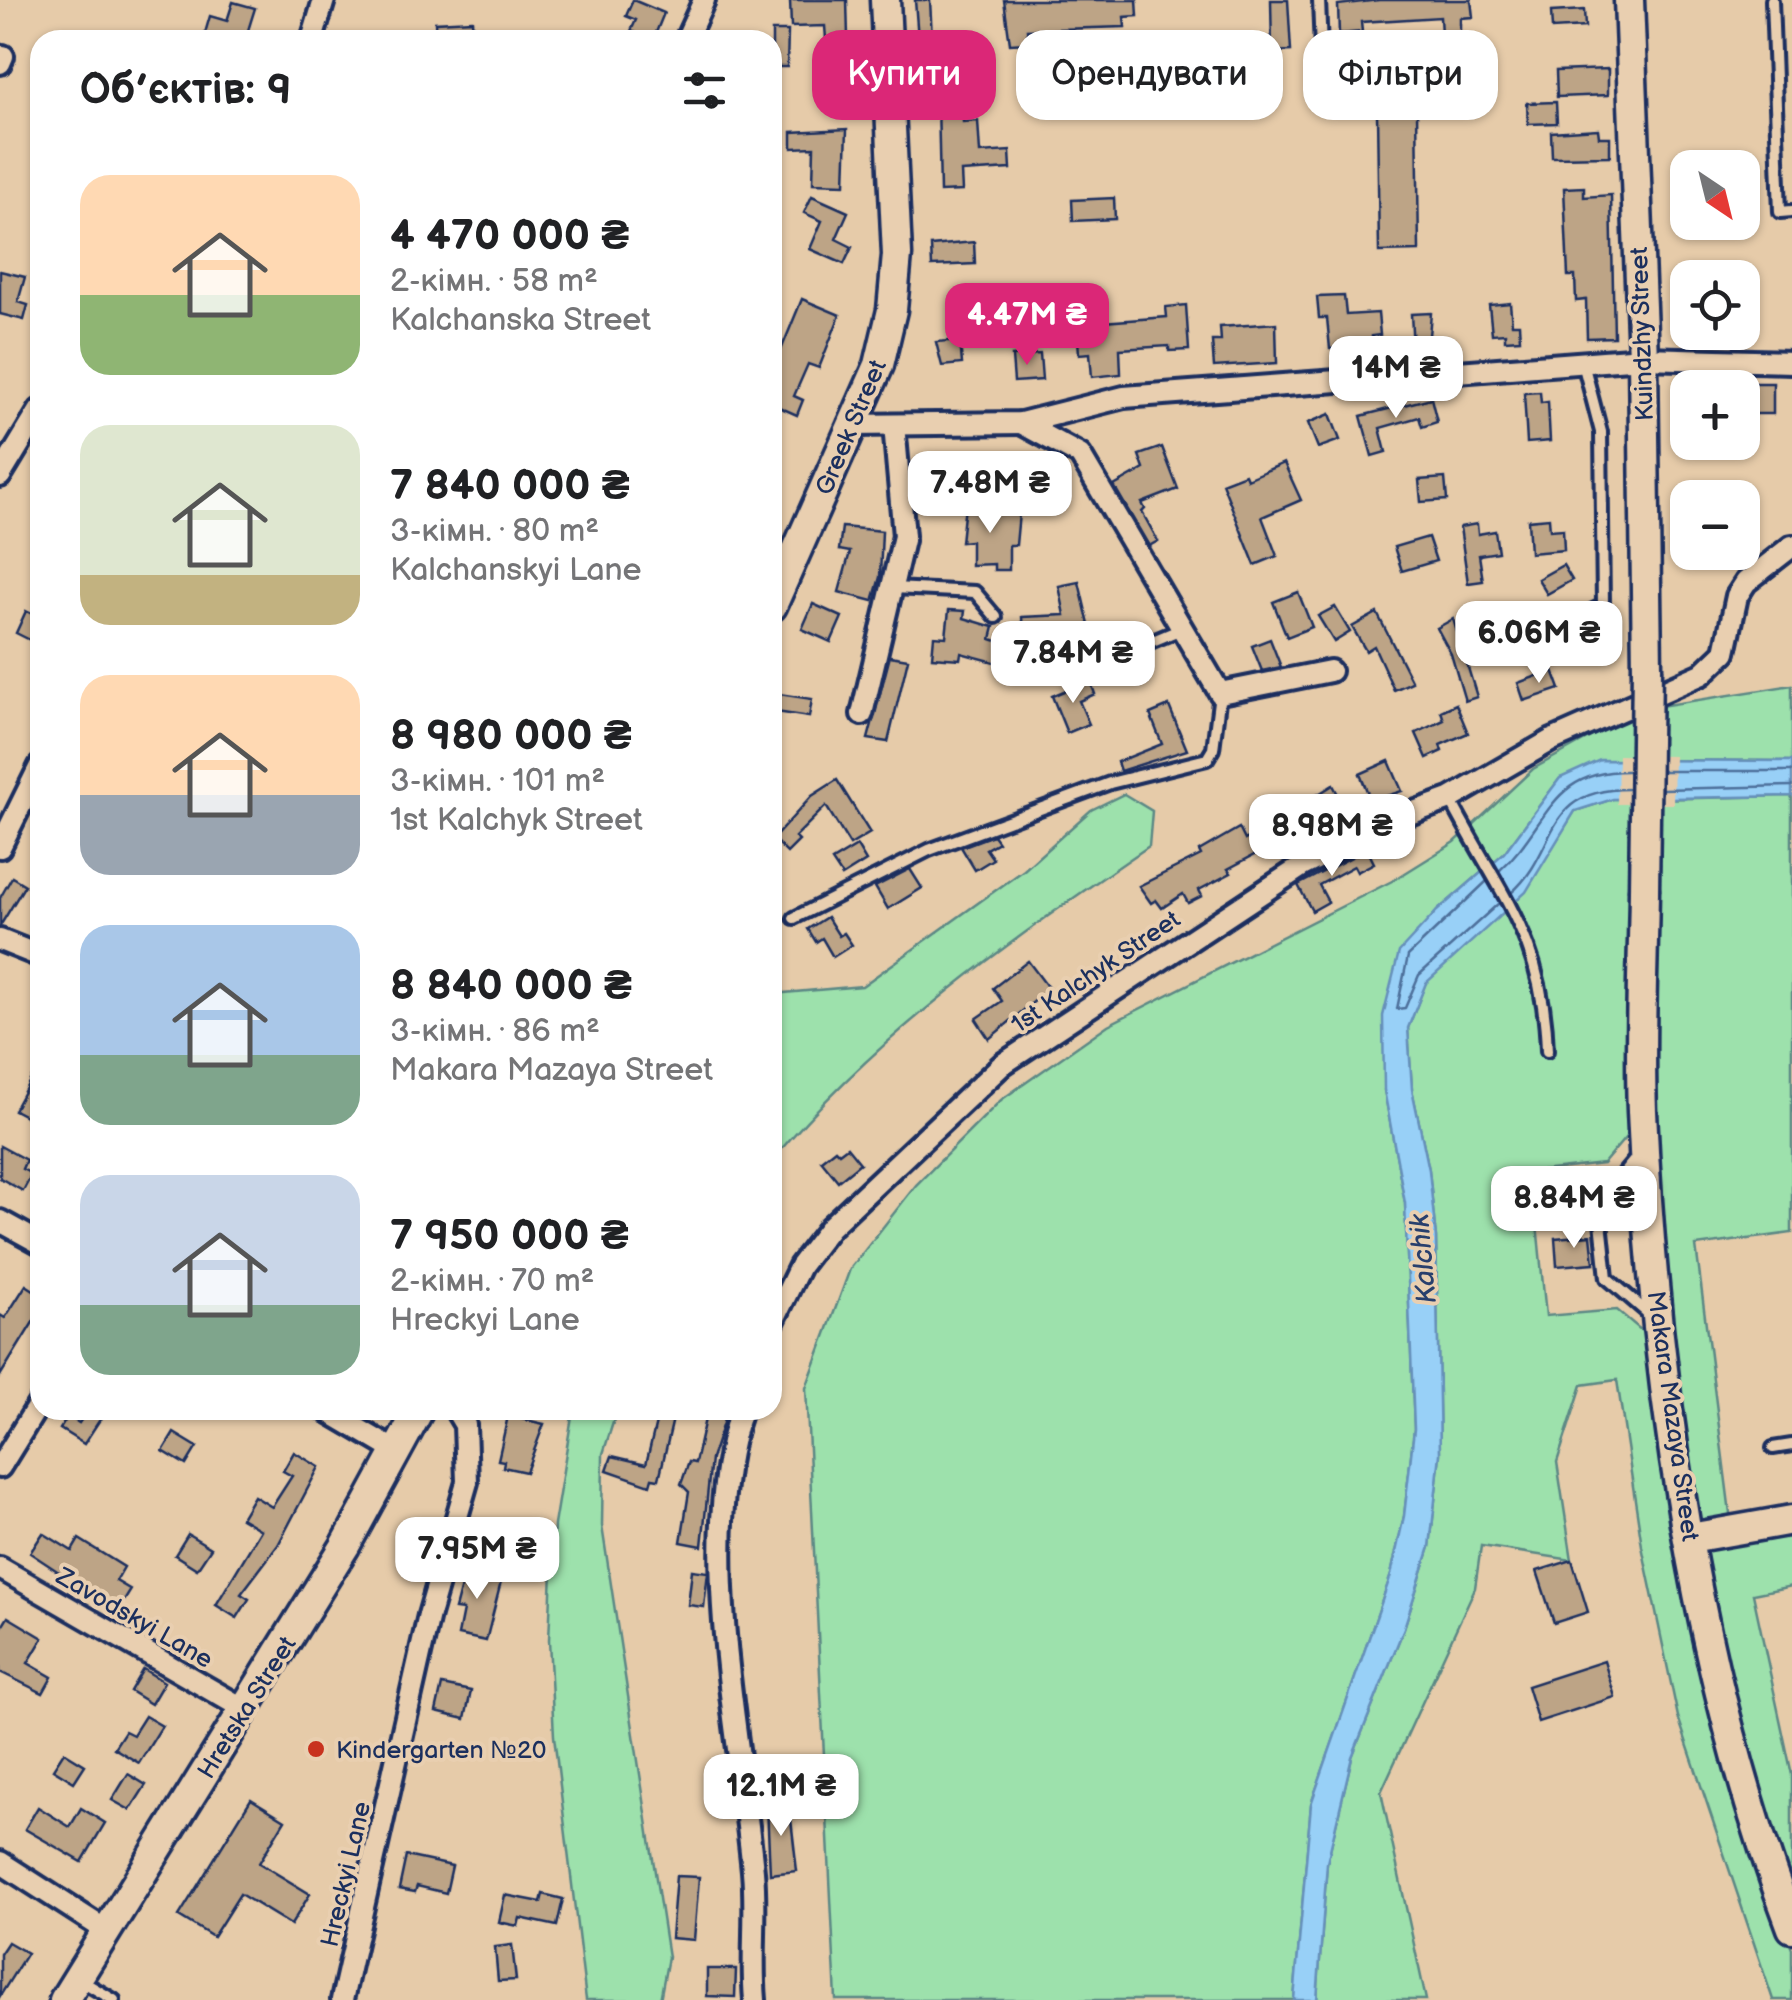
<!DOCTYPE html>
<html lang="uk">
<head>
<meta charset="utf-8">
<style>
	body { margin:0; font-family:"Balsamiq Sans",sans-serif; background:#f6f6f6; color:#202124; height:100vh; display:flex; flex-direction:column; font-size:38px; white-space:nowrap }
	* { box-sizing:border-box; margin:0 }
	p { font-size:32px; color:#757577 }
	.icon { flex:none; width:55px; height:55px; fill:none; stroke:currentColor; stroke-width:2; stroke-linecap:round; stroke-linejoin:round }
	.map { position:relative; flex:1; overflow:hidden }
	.details { position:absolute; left:30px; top:30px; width:752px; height:1390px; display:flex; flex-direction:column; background:#fff; border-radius:30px; box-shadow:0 2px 8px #0004 }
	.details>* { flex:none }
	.hud { position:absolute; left:812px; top:30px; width:828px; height:90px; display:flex; gap:20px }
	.needle { width:65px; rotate:145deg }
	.buttons { position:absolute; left:1670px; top:150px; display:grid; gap:20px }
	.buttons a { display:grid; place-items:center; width:90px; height:90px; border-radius:20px; background:#fff; box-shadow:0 2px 8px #0004; font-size:50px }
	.price { position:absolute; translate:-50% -85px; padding:0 22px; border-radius:20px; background:#fff; color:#222; font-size:32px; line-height:65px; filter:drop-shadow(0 2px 5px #0008) }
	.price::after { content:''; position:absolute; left:50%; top:60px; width:30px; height:22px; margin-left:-15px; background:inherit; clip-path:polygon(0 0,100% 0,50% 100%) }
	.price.on { background:#db2777; color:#fff }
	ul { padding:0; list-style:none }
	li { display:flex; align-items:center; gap:30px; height:250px; padding:0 50px }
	li span { display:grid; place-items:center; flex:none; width:280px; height:200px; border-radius:30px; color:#555 }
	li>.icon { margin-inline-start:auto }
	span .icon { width:120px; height:120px; fill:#fffc; stroke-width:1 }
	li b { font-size:42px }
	h2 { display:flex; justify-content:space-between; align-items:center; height:120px; padding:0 50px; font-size:42px }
	.pill { padding:0 35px; border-radius:30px; background:#fff; box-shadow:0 2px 8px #0004; font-size:35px; line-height:90px }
	.pill.on { background:#db2777; color:#fff }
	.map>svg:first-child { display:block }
</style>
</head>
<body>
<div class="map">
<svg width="1792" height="2000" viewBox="0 0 1792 2000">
	<rect width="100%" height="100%" fill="#e6cba9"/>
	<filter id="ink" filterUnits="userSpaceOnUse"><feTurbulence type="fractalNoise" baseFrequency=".01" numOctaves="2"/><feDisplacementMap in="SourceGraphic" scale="20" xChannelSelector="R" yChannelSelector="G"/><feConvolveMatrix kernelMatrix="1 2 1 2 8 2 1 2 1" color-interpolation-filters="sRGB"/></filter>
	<g filter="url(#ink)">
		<g fill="#9de1ac" stroke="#5c8885" stroke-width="2.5">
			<polygon points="1792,685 1792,761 1652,760 1654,707"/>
			<polygon points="1639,710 1639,761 1560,778 1504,853 1437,911 1384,1090 1405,1203 1414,1429 1404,1516 1391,1575 1311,1804 1294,2000 836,2000 806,1388 850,1269 916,1185 1001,1100 1108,1025 1394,880 1455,842 1533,769"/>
			<path d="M1124,794L1152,811L1149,846C1013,939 879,1032 773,1159V994L862,986L1024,870L1091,810Z"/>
			<polygon points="1792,796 1792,1233 1696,1246 1731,1521 1696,1528 1656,1215 1651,799"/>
			<polygon points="1613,799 1638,799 1636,1125 1603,1164 1532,1172 1546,1316 1617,1310 1655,1342 1780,1917 1792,1949 1792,2000 1773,2000 1678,1717 1642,1546 1617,1380 1582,1385 1557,1462 1572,1560 1481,1546 1475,1588 1381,1792 1426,2000 1317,2000 1327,1863 1352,1757 1404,1628 1430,1547 1440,1454 1436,1238 1429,1170 1412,1089 1408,1028 1426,982 1550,851 1575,811"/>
			<polygon points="573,1410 617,1410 603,1454 602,1526 668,1957 660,2000 586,2000 554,1736 549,1640 554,1525"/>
			<polygon points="1792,1529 1792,1586 1753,1594 1792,1775 1792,1914 1754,1795 1697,1546"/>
		</g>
		<polygon fill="#98d0f7" stroke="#6690ba" stroke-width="2.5" points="1600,760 1792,761 1792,796 1613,799 1575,811 1526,892 1426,983 1408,1028 1412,1089 1429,1170 1436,1238 1440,1454 1430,1547 1404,1628 1352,1757 1327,1863 1317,2000 1294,2000 1311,1804 1391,1575 1404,1516 1414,1429 1405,1203 1384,1090 1383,1016 1399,952 1437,911 1504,853 1560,778"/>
		<polygon fill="#e6cba9" points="1618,755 1674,756 1673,804 1617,804"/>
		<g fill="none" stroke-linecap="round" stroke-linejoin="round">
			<g stroke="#4d6f9b" stroke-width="2.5">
				<polyline points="1662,771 1792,771"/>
				<polyline points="1662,789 1792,786"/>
				<path d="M1499,871C1549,827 1548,770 1629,771"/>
				<polyline points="1487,881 1408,956 1397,1009 1405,1008 1419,975 1499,903"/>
				<path d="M1511,893C1560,851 1540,789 1629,789"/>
			</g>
		</g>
		<g fill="#bda486" stroke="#1b2f5e" stroke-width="2.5">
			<polygon points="633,0 664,13 653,40 631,31 636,20 626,16"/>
			<polygon points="790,0 847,0 848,38 826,39 825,26 791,27"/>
			<polygon points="915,0 930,0 932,38 918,39"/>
			<polygon points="1004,0 1137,0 1138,16 1124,17 1125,27 1027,30 1028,43 1010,44"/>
			<polygon points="1271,0 1288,0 1291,51 1272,52"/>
			<polygon points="1379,0 1471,0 1473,17 1460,18 1460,32 1441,34 1440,17 1361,22 1362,32 1339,34 1338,5"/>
			<polygon points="233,2 255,8 245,40 203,40 210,16 227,21"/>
			<polygon points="1584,10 1585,27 1552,29 1551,12"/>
			<polygon points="472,20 474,40 436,40 435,22"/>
			<polygon points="772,31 788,31 787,67 772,67"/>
			<polygon points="945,44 947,79 961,79 963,122 978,121 980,153 1010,151 1011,169 961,172 962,191 940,192 938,101 927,101 925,45"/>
			<polygon points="1608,69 1608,95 1557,97 1556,71"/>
			<polygon points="1556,102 1557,123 1528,124 1527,103"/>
			<polygon points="1417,110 1419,251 1379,252 1377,111"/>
			<polygon points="847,129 845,184 813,183 814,147 792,148 792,132"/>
			<polygon points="1598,129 1599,137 1610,137 1610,156 1552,157 1551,132"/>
			<polygon points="1584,187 1584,197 1611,195 1614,337 1587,338 1586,300 1576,301 1575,276 1568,276 1564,188"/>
			<polygon points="812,196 848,212 836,239 852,247 844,264 810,249 822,221 804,213"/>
			<polygon points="1114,198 1115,219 1073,221 1072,200"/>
			<polygon points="974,242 975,264 932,266 931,246"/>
			<polygon points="0,271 25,277 18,302 28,305 24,320 0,314"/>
			<polygon points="1344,296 1346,315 1378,313 1380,335 1372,336 1372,346 1330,349 1327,318 1319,318 1317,297"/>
			<polygon points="802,299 840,315 819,368 808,364 794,396 803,400 797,415 772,404 772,372"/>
			<polygon points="1510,303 1512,324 1519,324 1520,339 1505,340 1505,333 1492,334 1489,305"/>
			<polygon points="1186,305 1189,350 1169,351 1169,346 1120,349 1121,374 1092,377 1090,353 1079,354 1077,324 1167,317 1166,307"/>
			<polygon points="1431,313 1428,347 1413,348 1411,314"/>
			<polygon points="1276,323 1277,363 1214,367 1212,341 1221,341 1220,327"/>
			<polygon points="960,340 962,364 942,366 936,342"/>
			<polygon points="1040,354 1042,380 1014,382 1012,356"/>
			<rect x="1742" y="383" width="31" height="31"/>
			<polygon points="1540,392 1541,403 1548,402 1550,441 1527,443 1524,393"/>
			<polygon points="1431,398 1437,422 1422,427 1419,417 1380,428 1386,452 1372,456 1361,416"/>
			<polygon points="1330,414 1340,440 1318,448 1308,423"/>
			<polygon points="1162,447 1178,489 1142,503 1145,509 1142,512 1158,541 1149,546 1114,486 1144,469 1139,455"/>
			<polygon points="1284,463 1301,500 1262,517 1277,556 1255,565 1222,483 1245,474 1247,479"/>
			<polygon points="1445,478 1447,500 1421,502 1419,480"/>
			<polygon points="987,504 987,514 1019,513 1016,545 1009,545 1009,570 994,570 994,564 971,565 971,541 961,542 965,505"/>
			<polygon points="1549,518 1550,530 1563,529 1564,550 1530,553 1528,520"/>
			<polygon points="1477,524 1478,534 1495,531 1498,552 1479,555 1483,581 1468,583 1460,527"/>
			<polygon points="842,527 882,531 880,577 873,601 839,592 850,552 839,550"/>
			<polygon points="1428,537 1436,561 1402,571 1394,547"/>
			<polygon points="1563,565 1572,580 1547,594 1538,579"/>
			<polygon points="1079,582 1096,655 1076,662 1070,631 1023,632 1022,617 1065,615 1059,586"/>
			<polygon points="1298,592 1312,627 1287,637 1273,602"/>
			<polygon points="813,604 842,617 831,642 802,629"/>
			<polygon points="1335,607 1350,632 1334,642 1318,616"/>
			<polygon points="949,610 965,611 964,618 994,627 991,639 1004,643 998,663 961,653 960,659 932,657 934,636 946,637"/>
			<polygon points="26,611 40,618 40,645 16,633"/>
			<polygon points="1377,613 1412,682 1394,690 1374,646 1366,651 1352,627"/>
			<polygon points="1453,619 1477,697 1465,701 1451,654 1437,628"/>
			<polygon points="1270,639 1281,667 1262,671 1252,646"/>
			<polygon points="890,656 908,659 888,742 868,739"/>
			<polygon points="1553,670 1560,689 1524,701 1518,683"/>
			<polygon points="1090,680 1095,694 1079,701 1089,724 1067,733 1052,696"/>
			<polygon points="779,694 812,699 809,717 776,712"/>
			<polygon points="1456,704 1468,733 1440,745 1442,751 1427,758 1416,733 1444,720 1441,711"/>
			<polygon points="1169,706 1187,750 1120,771 1117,762 1162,744 1150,714"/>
			<polygon points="1389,761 1402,791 1371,801 1360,774"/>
			<polygon points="837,780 870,833 850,845 826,806 795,837 799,841 787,853 773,839 812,796"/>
			<polygon points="1333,785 1347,811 1307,833 1313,845 1300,852 1295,841 1263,858 1260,852 1228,869 1231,873 1199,890 1202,896 1188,903 1183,894 1162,908 1156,900 1151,903 1139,886 1201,855 1199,851 1239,828 1245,840"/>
			<polygon points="993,835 998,842 986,849 993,859 975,870 961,847"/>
			<polygon points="857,846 866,861 842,876 832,861"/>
			<polygon points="1367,849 1374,863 1357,872 1354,866 1319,885 1328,902 1312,911 1298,885"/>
			<polygon points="910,869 922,888 888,909 875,887"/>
			<polygon points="12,877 25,885 0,926 0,898"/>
			<polygon points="827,917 839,936 844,933 852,945 833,957 822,938 816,942 808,929"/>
			<polygon points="1028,961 1049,989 989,1039 976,1019 1002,1001 993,988"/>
			<polygon points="40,1062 40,1111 35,1121 14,1110"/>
			<polygon points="0,1146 26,1160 22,1169 32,1174 23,1191 0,1178"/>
			<polygon points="847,1147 860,1163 838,1181 821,1160 835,1149 839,1153"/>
			<polygon points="1591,1235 1594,1263 1557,1266 1555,1238"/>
			<polygon points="26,1285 40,1294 40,1322 35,1319 0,1376 0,1315 5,1318"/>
			<polygon points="88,1410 101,1418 84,1444 60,1429 68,1416 79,1423"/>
			<polygon points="659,1410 675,1410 659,1479 652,1478 650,1485 607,1470 612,1456 646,1464"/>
			<polygon points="707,1410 723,1410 725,1417 711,1459 702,1546 681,1542 689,1492 681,1484 689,1462 695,1463"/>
			<polygon points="508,1416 544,1424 526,1472 503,1467 504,1461 498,1460"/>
			<polygon points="174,1433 197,1447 186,1465 163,1451"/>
			<polygon points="294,1452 319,1467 278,1545 241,1594 249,1599 237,1618 216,1605 261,1530 241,1518 254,1496 272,1507 292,1476 283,1471"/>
			<polygon points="43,1533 72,1551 79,1539 124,1567 116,1581 131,1590 118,1611 30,1553"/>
			<polygon points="188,1534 211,1548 197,1569 175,1555"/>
			<polygon points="1572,1560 1588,1612 1554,1623 1537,1571"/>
			<polygon points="467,1564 502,1578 486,1641 458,1635 463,1610 455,1609"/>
			<polygon points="692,1570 708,1572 704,1607 688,1605"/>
			<polygon points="8,1617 43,1638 28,1663 52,1677 43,1693 0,1672 0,1630"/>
			<polygon points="1604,1661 1615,1697 1538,1722 1527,1686"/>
			<polygon points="143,1669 164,1682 151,1704 130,1691"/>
			<polygon points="442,1685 471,1691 465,1719 436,1712"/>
			<polygon points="145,1716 162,1726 139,1763 114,1748 125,1731 133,1735"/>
			<polygon points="64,1752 85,1765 74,1782 53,1769"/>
			<polygon points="128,1774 146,1785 130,1810 112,1800"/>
			<polygon points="251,1799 285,1820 259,1863 310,1894 291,1925 240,1894 213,1937 179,1916"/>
			<polygon points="789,1802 797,1871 770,1874 767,1805"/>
			<polygon points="38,1807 70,1827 81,1808 105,1823 82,1862 25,1829"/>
			<polygon points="406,1856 452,1866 446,1893 417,1886 415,1892 399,1889"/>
			<polygon points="676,1876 699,1877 694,1940 671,1938"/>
			<polygon points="543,1894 563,1899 557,1926 520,1918 518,1926 499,1922 505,1895 541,1902"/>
			<polygon points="8,1942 27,1953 0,1996 0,1954"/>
			<polygon points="512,1945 516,1980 498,1981 495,1947"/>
			<polygon points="707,1969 736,1969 735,1997 707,1996"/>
		</g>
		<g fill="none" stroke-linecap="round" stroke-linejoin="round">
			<g stroke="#1b2f5e" stroke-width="18">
				<g id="lane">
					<polyline points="1319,0 1322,76"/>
					<polyline points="1772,0 1780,212 1792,211"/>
					<polyline points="893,588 975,592 996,617"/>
					<polyline points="1498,636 1561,627 1603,605 1601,432 1583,363"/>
					<polyline points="1069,676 1179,630"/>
					<path d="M1450,799C1499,894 1544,938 1547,1051"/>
					<polyline points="794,918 929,850 1110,783 1207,759 1213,749 1220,693"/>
					<polyline points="1638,1156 1599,1203 1607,1278 1650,1315"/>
					<polyline points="1773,1448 1792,1445"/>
					<polyline points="80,1980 114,2000"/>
				</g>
			</g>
			<g stroke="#1b2f5e" stroke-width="28">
				<g id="street">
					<polyline points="312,40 324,0"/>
					<polyline points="686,40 704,0"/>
					<polyline points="0,63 3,56"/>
					<polyline points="1021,423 1080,455 1220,693 1330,671"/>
					<polyline points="852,425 1021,423 1124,397 1643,358 1792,362"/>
					<polyline points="0,476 40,410"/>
					<polyline points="862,714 904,536 894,425"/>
					<polyline points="0,847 40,766"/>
					<polyline points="0,940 40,956"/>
					<polyline points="0,1221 40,1243"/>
					<polyline points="772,1324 800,1266 830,1227 1003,1064 1304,865 1395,819 1450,799 1552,740 1702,674 1725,652 1737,596 1746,582 1792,546"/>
					<polyline points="326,1410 399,1453"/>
					<path d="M741,1410C696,1543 740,1732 753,1871C757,1914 751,1957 755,2000"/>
					<polyline points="0,1467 40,1402"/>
					<polyline points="0,1568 244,1709"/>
					<polyline points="0,1862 107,1931"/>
					<polyline points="342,2000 429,1615 467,1482 465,1425 456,1410"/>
				</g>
			</g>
			<g stroke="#1b2f5e" stroke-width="35">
				<g id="secondary">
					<polyline points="1629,0 1643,358 1647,668"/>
					<polyline points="772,606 879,365 892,310 897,255 885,0"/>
					<path d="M1644,891C1643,964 1639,1038 1642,1111C1654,1380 1696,1676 1792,1928"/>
					<polyline points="1690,1538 1792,1520"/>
					<polyline points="64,2000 345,1546 419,1410"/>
				</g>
			</g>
			<use href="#lane" stroke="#e9cfb0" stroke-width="10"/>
			<use href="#street" stroke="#e9cfb0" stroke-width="20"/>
			<use href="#secondary" stroke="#e9cfb0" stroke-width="28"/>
			<g stroke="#1b2f5e" stroke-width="35" stroke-linecap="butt">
				<polyline id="secondary-bridge" points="1644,891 1647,668"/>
			</g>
			<use href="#secondary-bridge" stroke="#e9cfb0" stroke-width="28"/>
		</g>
	</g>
	<circle fill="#c8321e" stroke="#e9cfb0" stroke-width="4" cx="316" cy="1749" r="10"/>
	<g text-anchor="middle" stroke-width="8" stroke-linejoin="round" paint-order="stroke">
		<g font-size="25" fill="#1b2f5e" stroke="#e9cfb0">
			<text transform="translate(1641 334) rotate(-92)" y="9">Kuindzhy Street</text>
			<text transform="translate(850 427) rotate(-67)" y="9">Greek Street</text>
			<text transform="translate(1095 971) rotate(-34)" y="9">1st Kalchyk Street</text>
			<text transform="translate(1674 1416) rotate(82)" y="9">Makara Mazaya Street</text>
			<text transform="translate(135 1617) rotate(30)" y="9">Zavodskyi Lane</text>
			<text transform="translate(246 1707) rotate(-58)" y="9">Hretska Street</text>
			<text transform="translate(345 1874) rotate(-77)" y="9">Hreckyi Lane</text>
		</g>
		<g font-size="25" fill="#1b2f5e" stroke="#e9cfb0" text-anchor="start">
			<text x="336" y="1758">Kindergarten №20</text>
		</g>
		<g font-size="28" font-style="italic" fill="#283f6d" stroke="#e9cfb0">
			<text transform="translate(1422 1259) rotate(-95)" y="10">Kalchik</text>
		</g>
	</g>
</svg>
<div class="buttons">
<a><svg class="needle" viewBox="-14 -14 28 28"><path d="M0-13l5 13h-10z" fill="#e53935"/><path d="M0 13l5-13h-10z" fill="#757577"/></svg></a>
<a><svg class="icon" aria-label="locate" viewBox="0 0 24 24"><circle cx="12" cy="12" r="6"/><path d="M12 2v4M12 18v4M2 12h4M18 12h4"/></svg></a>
<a>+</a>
<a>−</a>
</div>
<b class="price on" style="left:1027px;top:368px">4.47M ₴</b>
<b class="price" style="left:1396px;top:421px">14M ₴</b>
<b class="price" style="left:990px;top:536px">7.48M ₴</b>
<b class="price" style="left:1539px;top:686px">6.06M ₴</b>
<b class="price" style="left:1073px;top:706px">7.84M ₴</b>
<b class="price" style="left:1332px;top:879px">8.98M ₴</b>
<b class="price" style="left:1574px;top:1251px">8.84M ₴</b>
<b class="price" style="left:477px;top:1602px">7.95M ₴</b>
<b class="price" style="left:781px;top:1839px">12.1M ₴</b>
<div class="hud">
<a class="pill on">Купити</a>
<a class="pill">Орендувати</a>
<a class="pill">Фільтри</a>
</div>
<section class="details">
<h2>Об’єктів: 9<svg class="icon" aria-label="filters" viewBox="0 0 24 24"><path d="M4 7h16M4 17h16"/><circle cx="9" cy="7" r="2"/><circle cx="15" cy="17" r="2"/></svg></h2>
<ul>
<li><span style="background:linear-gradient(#ffd9b3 60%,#8fb573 0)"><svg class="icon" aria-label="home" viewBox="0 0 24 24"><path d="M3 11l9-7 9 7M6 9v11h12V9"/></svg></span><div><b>4 470 000 ₴</b><p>2-кімн. · 58 m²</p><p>Kalchanska Street</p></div></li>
<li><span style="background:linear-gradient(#dfe7d0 75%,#c2b280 0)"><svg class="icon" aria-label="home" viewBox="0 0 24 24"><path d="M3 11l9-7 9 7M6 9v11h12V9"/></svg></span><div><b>7 840 000 ₴</b><p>3-кімн. · 80 m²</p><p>Kalchanskyi Lane</p></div></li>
<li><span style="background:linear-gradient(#ffd9b3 60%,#9aa5b1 0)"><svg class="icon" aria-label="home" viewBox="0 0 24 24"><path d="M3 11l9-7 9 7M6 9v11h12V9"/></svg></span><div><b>8 980 000 ₴</b><p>3-кімн. · 101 m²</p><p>1st Kalchyk Street</p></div></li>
<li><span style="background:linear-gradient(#a9c7e8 65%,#7fa58c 0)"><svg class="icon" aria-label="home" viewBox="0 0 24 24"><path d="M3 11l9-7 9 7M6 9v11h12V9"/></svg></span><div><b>8 840 000 ₴</b><p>3-кімн. · 86 m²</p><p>Makara Mazaya Street</p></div></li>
<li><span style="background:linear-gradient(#c9d6e8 65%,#7fa58c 0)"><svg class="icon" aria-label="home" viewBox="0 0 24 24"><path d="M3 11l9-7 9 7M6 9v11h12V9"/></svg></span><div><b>7 950 000 ₴</b><p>2-кімн. · 70 m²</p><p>Hreckyi Lane</p></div></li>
</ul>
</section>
</div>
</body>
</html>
